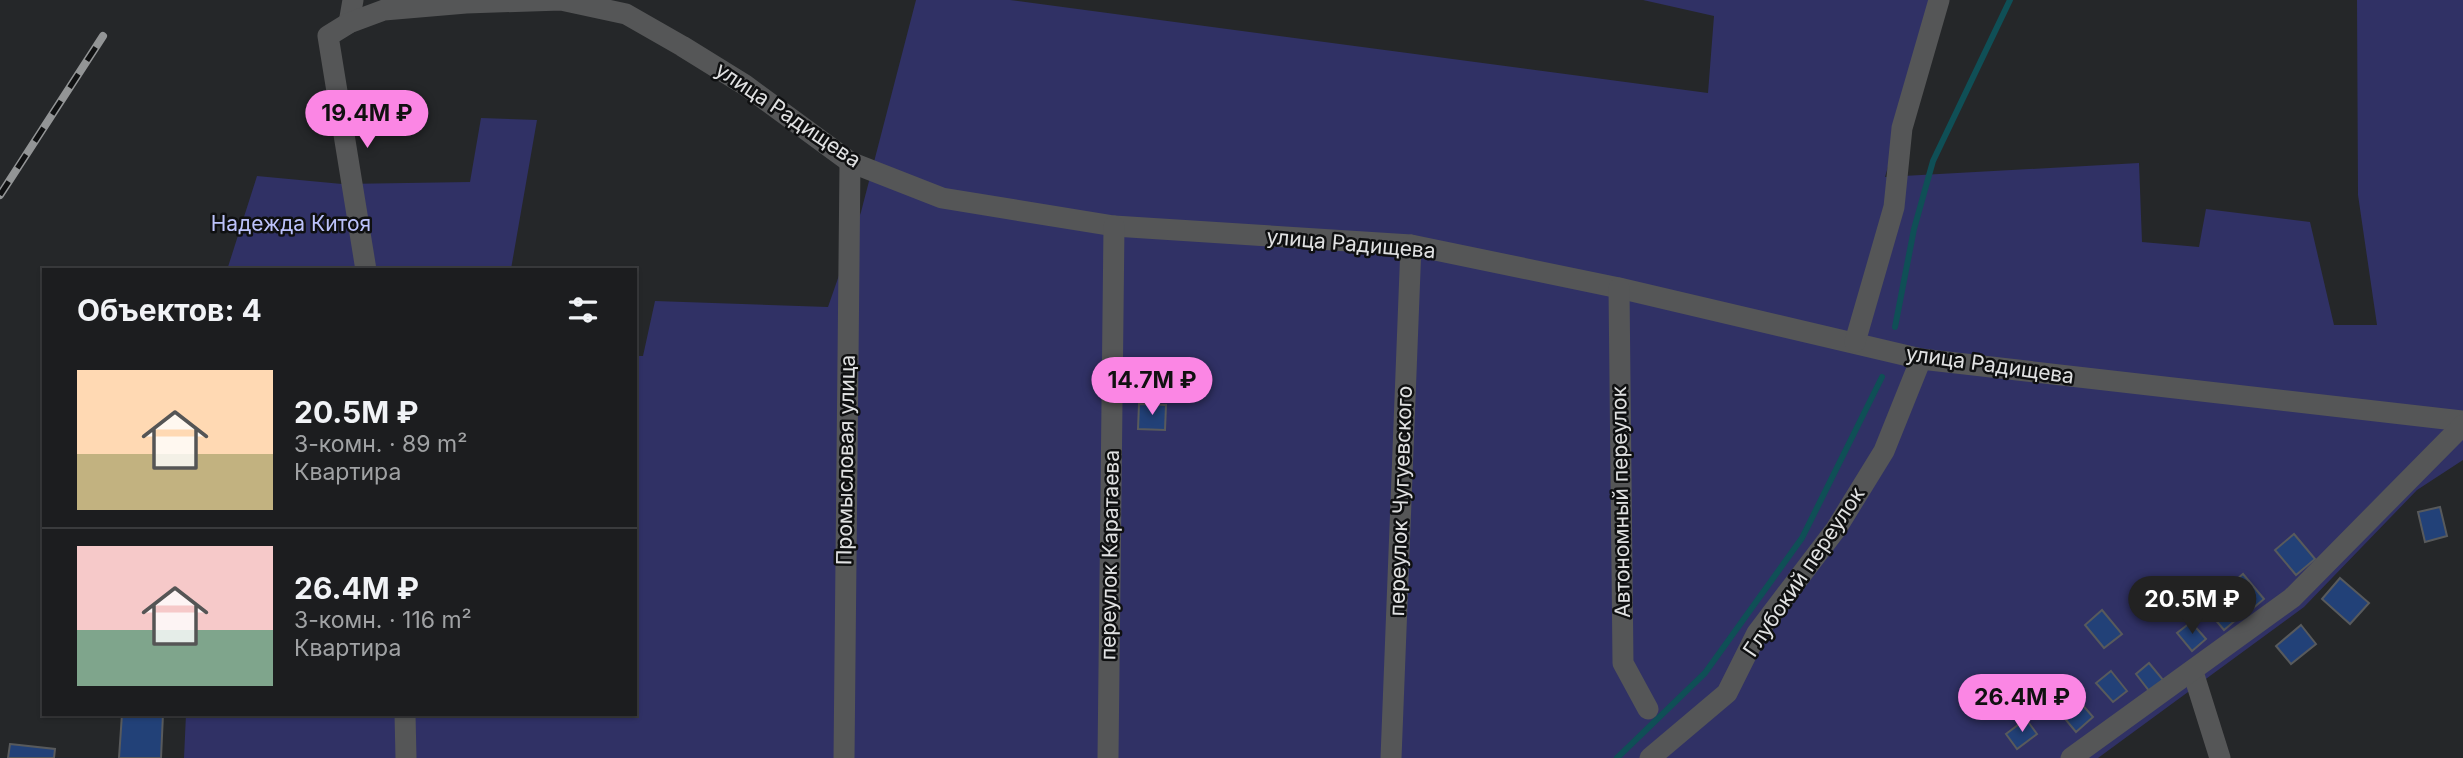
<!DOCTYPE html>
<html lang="ru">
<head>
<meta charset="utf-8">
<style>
	body { margin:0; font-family:Inter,sans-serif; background:#292a2c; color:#f1f3f6; height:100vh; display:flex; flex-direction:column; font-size:26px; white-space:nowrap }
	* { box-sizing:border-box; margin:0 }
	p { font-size:23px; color:#a0a2a4 }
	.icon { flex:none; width:38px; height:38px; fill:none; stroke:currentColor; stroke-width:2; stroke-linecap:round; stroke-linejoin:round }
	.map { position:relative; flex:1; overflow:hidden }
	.side { position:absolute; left:42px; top:268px; width:595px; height:448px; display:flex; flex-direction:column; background:#1c1d1f; border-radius:0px; box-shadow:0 2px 5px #0004,0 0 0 2px #3a3b3d }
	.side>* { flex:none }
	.price { position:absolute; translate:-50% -60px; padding:0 16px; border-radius:24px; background:#fb86e4; color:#111; font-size:23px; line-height:46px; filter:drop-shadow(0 2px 4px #0008) }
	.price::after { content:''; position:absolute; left:50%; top:42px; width:21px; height:16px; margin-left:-10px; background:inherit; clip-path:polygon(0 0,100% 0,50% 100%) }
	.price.active { background:#222; color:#fff }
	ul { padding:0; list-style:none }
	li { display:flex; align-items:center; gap:21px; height:175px; padding:0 35px }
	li+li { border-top:2px solid #3a3b3d }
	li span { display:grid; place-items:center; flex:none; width:196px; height:140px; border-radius:0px; color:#555 }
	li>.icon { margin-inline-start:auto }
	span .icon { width:84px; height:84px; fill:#fffc; stroke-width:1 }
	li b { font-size:30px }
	h2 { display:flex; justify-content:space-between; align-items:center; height:84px; padding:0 35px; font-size:30px }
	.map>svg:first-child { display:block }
</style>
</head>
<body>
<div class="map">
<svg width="2463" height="758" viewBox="0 0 2463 758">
	<rect width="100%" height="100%" fill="#252729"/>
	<g fill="#303165">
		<polygon points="916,0 1010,0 1708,93 1714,16 1643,0 1936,0 1885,177 2139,163 2142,242 2199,247 2206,209 2310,222 2334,325 2377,325 2358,195 2357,0 2463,0 2463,460 2417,490 2304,607 2098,758 184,758 186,714 635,714 635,356 643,356 655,301 828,307 861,212"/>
		<polygon points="481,118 537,120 511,269 227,270 257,176 342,184 470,182"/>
	</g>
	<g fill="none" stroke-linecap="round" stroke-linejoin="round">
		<g stroke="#0f4f56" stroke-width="6">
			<polyline points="1895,327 1914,229 1933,161 2010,0"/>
			<polyline points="1617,758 1705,673 1802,538 1882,377"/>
		</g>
	</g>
	<g fill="#224178" stroke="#585a5c" stroke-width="2">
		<polygon points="1139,404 1166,405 1165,430 1138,429"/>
		<polygon points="2440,507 2447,536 2425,542 2418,512"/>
		<polygon points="2294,534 2315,559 2296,575 2275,550"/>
		<polygon points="2243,574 2264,599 2245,615 2224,590"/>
		<polygon points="2340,578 2369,603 2350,624 2322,599"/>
		<polygon points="2222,601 2237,619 2224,630 2209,612"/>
		<polygon points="2102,610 2122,634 2104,648 2085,625"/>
		<polygon points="2191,622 2206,639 2192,651 2177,633"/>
		<polygon points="2301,625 2316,644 2291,664 2276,646"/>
		<polygon points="2149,663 2164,681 2150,692 2136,674"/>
		<polygon points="2111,671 2127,691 2113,702 2096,683"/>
		<polygon points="2073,694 2093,717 2076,732 2056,708"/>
		<polygon points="122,714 163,714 161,758 119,758"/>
		<polygon points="2026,719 2037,734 2017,749 2006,734"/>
		<polygon points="10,744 55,749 54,758 8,758"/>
	</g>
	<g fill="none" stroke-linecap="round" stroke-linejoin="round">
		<g stroke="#555657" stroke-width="21">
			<polyline points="349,23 353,0"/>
			<polyline points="366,270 328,36 349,23 384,10 466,3 561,0 626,14 682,46 745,85 850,162 942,198 1114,226 1411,245 1619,288 1921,359 2463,421"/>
			<polyline points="1619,288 1623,663 1648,709"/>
			<polyline points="1855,342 1894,207 1902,128 1939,0"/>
			<polyline points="2193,672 2220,758"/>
			<polyline points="405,714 406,758"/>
			<polyline points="844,758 850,162"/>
			<polyline points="1108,758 1114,226"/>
			<polyline points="1391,758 1411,245"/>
			<polyline points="1650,758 1727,693 1757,633 1836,529 1884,451 1921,359"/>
			<polyline points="2071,758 2292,598 2463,425"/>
		</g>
		<g stroke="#939596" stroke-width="8">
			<polyline id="rail" points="0,195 103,36"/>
		</g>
		<use href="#rail" stroke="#0f1011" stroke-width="5" stroke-dasharray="16" stroke-linecap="butt"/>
	</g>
	<g text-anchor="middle" stroke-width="5" stroke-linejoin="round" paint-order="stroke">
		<g font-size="21" fill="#e0e1e2" stroke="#0f1011">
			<text transform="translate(788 115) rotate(34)" y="7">улица Радищева</text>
			<text transform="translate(1351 244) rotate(5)" y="7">улица Радищева</text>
			<text transform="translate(1990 365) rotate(8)" y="7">улица Радищева</text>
			<text transform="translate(846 460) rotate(-89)" y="7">Промысловая улица</text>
			<text transform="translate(1401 501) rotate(-88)" y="7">переулок Чугуевского</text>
			<text transform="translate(1621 502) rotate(-91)" y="7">Автономный переулок</text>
			<text transform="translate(1110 555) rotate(-89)" y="7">переулок Каратаева</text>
			<text transform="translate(1804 572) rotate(-56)" y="7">Глубокий переулок</text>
		</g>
		<g font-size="21" fill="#bcc2fa" stroke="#0f1011">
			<text x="291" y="231">Надежда Китоя</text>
		</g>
	</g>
</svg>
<b class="price" style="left:367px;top:150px">19.4M ₽</b>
<b class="price" style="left:1152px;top:417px">14.7M ₽</b>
<b class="price active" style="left:2192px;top:636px">20.5M ₽</b>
<b class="price" style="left:2022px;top:734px">26.4M ₽</b>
<section class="side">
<h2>Объектов: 4<svg class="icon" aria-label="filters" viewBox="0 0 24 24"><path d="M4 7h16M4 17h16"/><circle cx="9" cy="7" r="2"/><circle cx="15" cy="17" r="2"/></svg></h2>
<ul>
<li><span style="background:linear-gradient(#ffd9b3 60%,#c2b280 0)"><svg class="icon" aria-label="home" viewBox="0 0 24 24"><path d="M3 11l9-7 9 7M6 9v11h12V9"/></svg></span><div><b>20.5M ₽</b><p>3-комн. · 89 m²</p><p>Квартира</p></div></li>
<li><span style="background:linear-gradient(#f6c9c9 60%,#7fa58c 0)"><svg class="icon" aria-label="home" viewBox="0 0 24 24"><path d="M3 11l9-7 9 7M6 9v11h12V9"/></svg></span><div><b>26.4M ₽</b><p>3-комн. · 116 m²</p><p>Квартира</p></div></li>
</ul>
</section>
</div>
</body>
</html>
